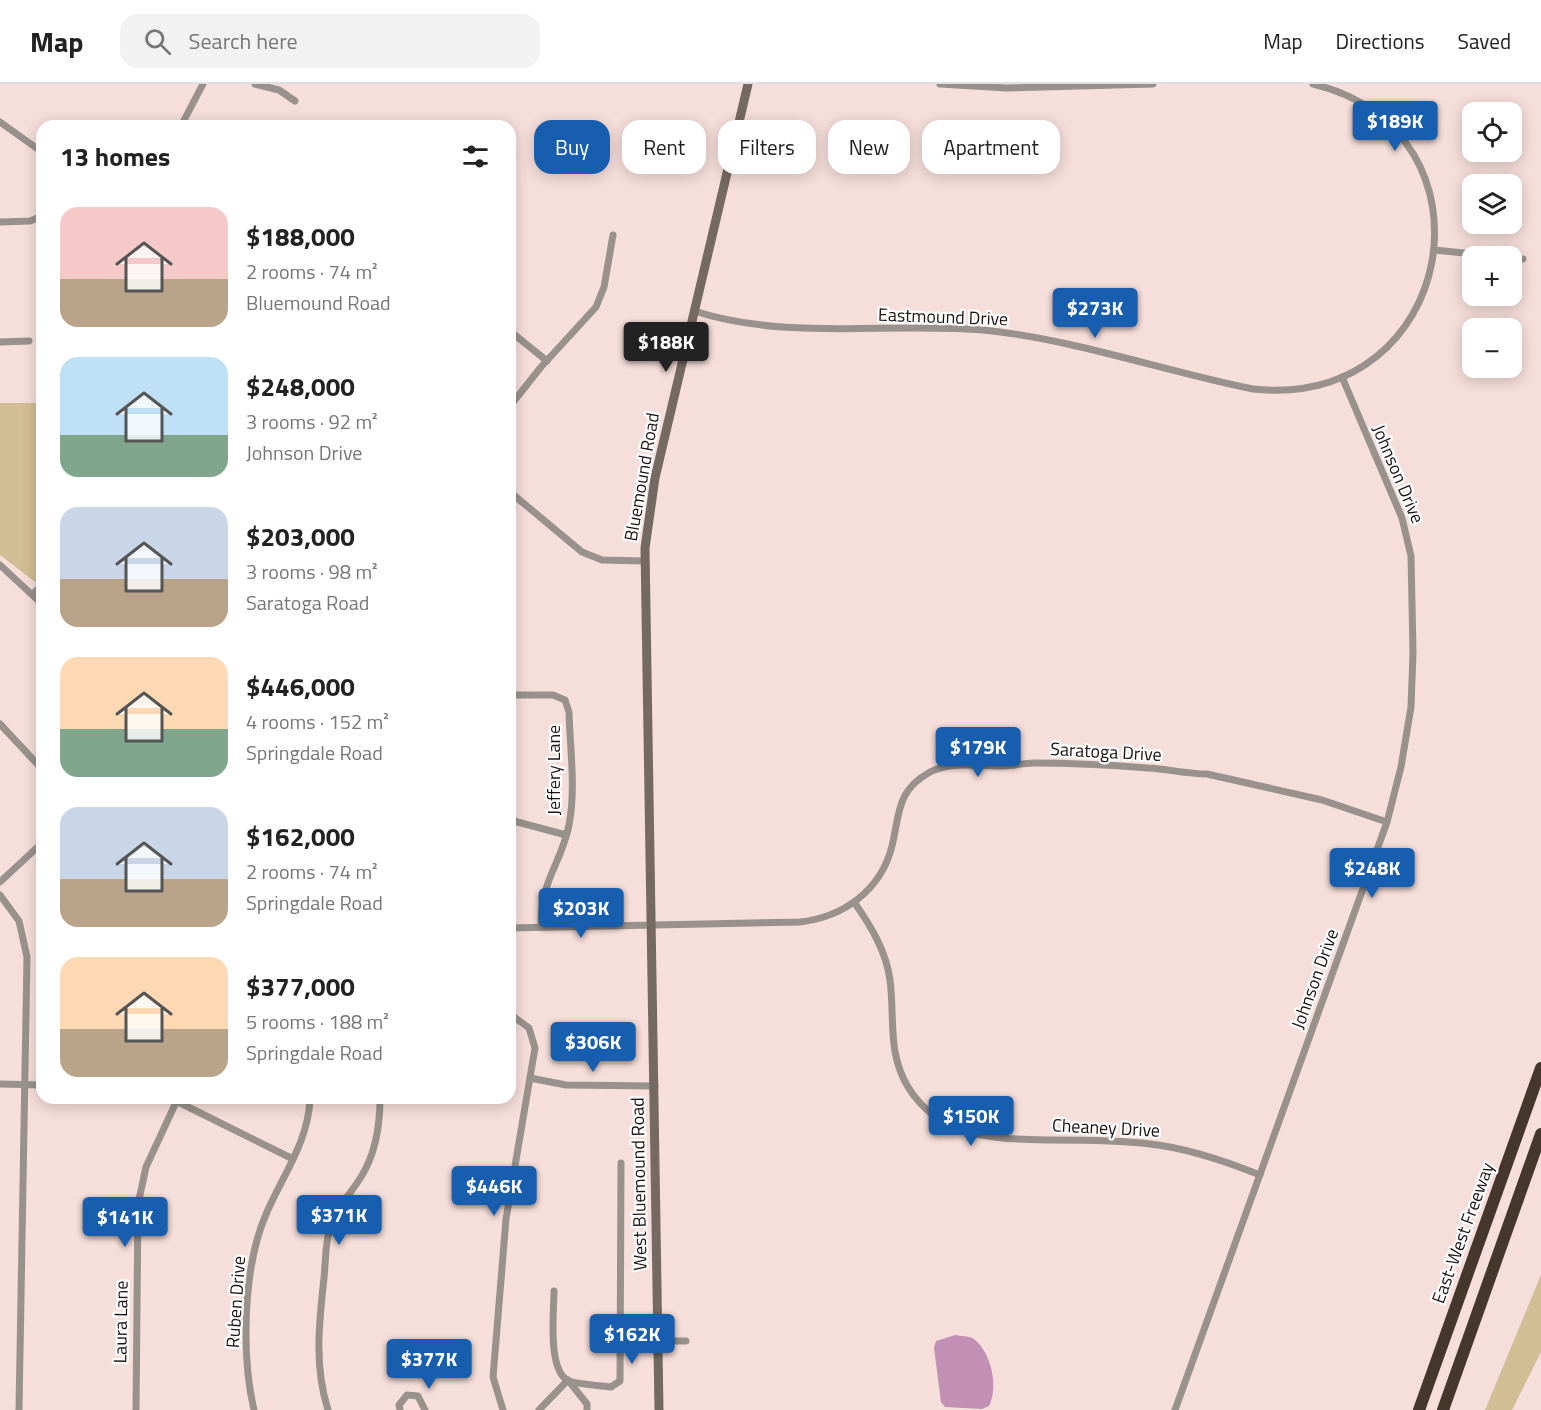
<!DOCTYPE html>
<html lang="en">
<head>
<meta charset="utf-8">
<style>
	body { margin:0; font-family:"Titillium Web",sans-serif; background:#f2f2f2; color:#222; height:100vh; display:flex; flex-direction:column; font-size:22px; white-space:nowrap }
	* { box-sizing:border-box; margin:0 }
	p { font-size:20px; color:#767676 }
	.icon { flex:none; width:33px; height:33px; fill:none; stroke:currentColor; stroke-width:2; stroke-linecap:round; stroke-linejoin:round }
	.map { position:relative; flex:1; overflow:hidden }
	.panel { position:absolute; left:36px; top:36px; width:480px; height:984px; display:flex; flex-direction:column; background:#fff; border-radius:18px; box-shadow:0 3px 15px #0003 }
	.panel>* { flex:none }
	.guide { position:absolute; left:534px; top:36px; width:570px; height:54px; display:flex; gap:12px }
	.tools { position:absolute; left:1462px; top:18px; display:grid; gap:12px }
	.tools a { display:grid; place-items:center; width:60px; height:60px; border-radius:12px; background:#fff; box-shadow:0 3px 15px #0003; font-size:30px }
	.price { position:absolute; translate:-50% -51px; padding:0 14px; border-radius:6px; background:#185eae; color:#fff; font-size:20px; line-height:39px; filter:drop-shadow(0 2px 3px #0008) }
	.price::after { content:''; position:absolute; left:50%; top:36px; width:18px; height:14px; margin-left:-9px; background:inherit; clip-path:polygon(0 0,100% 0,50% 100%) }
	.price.selected { background:#222; color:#fff }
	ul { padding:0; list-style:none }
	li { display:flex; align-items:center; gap:18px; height:150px; padding:0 24px }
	li span { display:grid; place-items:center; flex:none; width:168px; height:120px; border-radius:18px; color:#555 }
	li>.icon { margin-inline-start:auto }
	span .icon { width:72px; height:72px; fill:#fffc; stroke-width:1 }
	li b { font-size:26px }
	h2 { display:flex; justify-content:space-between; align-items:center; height:72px; padding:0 24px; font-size:26px }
	.chip { padding:0 21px; border-radius:18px; background:#fff; box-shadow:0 3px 15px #0003; font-size:21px; line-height:54px }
	.chip.selected { background:#185eae; color:#fff }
	header { display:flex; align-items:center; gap:36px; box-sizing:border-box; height:84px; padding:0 30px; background:#fff; border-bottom:2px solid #e0e0e0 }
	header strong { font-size:28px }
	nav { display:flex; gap:33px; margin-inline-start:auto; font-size:21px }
	.search { width:420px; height:54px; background:#f2f2f2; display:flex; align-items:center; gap:15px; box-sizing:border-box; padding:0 21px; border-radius:18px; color:#767676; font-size:22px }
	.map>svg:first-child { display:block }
</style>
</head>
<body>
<header>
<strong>Map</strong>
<div class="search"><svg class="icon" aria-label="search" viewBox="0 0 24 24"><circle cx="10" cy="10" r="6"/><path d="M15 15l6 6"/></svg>Search here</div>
<nav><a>Map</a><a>Directions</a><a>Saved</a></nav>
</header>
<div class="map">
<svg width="1541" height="1326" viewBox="0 0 1541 1326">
	<rect width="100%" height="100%" fill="#f6deda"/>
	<g fill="#d2bd94">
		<polygon points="0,319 42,319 42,494 35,498 0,471"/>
		<polygon points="1541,1191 1541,1268 1512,1326 1485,1326"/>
	</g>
	<path fill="#c390b5" d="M955,1251C961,1252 969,1252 974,1255C991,1268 999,1303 989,1322L982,1325L945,1323L941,1318L934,1264L936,1257Z"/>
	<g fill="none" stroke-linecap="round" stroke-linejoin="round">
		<g stroke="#99928c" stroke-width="7">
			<polyline points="255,0 279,6 295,17"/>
			<polyline points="940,0 1006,4 1153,0"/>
			<polyline points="0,38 42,68"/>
			<polyline points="181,42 203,0"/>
			<polyline points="0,138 30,137 42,132"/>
			<polyline points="1434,166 1494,172"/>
			<polyline points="1512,174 1523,175"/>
			<path d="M694,227C788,257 886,238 983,246C1074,255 1163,287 1253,305C1458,327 1505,46 1313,0"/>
			<polyline points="510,247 547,277"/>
			<polyline points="0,258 29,257"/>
			<polyline points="510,322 541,283 596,223 604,203 613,151"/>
			<polyline points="510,408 582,468 602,476 645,477"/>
			<polyline points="0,481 42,520"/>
			<polyline points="33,510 42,501"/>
			<path d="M510,611H553L565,616L569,628C570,664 576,705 569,741C561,781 540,796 541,843"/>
			<polyline points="0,640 42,685"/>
			<polyline points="510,736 566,751"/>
			<polyline points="0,798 42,759"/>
			<polyline points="0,811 19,837 27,873 19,1326"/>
			<path d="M854,818C871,842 886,867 890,896C895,934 887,968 908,1003C940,1055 995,1055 1050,1056C1083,1056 1117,1056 1150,1060C1188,1064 1225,1077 1260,1091"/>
			<path d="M510,844L800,838C844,833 881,806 892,762C900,729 896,707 930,688C951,677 979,682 1002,682C1012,682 1023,679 1034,679C1071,679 1110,681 1148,684C1168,685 1186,690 1207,690L1322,716L1387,738"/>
			<polyline points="530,994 566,1001 655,1002"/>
			<polyline points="0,1000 42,1001"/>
			<polyline points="170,1014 293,1075"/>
			<path d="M554,1207C554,1227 547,1288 569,1297C581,1301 598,1301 611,1303L620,1297L621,1079"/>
			<polyline points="658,1257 686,1257"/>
			<polyline points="136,1326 138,1120 146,1083 178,1014"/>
			<path d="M254,1326C241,1270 243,1181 267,1128C283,1091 309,1056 310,1014"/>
			<path d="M328,1326C314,1282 319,1239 324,1194C326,1173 325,1151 335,1131C342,1118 353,1106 361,1093C376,1069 380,1041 380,1014"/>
			<polyline points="400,1326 399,1321 407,1311 418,1312 425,1326"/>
			<polyline points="503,1326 493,1293 506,1135 535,964 529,944 510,930"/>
			<polyline points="539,1326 568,1296 587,1320 587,1326"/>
			<polyline points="1175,1326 1387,738 1401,683 1411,623 1413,569 1411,472 1402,434 1342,293"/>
		</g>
		<polyline stroke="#756a63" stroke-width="9" points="659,1326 645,464 655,394 748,0"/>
		<g stroke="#46372d" stroke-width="12">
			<polyline points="1419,1326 1541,984"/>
			<polyline points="1443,1326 1541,1050"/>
		</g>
	</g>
	<g text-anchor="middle" stroke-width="4.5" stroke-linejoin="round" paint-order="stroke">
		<g font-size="18" fill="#1c1412" stroke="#fff">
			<text transform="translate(943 233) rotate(2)" y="6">Eastmound Drive</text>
			<text transform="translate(1398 390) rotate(67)" y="6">Johnson Drive</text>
			<text transform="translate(642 393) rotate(-80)" y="6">Bluemound Road</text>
			<text transform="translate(1106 668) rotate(3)" y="6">Saratoga Drive</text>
			<text transform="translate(554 686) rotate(-90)" y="6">Jeffery Lane</text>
			<text transform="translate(1315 895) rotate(-70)" y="6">Johnson Drive</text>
			<text transform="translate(1106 1044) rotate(3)" y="6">Cheaney Drive</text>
			<text transform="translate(639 1100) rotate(-91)" y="6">West Bluemound Road</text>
			<text transform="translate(1463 1149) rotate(-70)" y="6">East-West Freeway</text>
			<text transform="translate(236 1218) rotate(-86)" y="6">Ruben Drive</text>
			<text transform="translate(121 1238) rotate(-89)" y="6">Laura Lane</text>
		</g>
	</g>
</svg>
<div class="tools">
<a><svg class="icon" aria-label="locate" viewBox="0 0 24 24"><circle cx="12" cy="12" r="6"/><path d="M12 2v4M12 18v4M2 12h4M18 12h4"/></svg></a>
<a><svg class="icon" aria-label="layers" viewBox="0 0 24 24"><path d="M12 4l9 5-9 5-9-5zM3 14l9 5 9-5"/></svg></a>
<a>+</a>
<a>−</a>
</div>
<b class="price" style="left:1395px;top:68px">$189K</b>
<b class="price" style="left:1095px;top:255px">$273K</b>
<b class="price selected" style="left:666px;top:289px">$188K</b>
<b class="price" style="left:978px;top:694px">$179K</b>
<b class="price" style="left:1372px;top:815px">$248K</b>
<b class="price" style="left:581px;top:855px">$203K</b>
<b class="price" style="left:593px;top:989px">$306K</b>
<b class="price" style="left:971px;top:1063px">$150K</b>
<b class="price" style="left:494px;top:1133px">$446K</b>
<b class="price" style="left:339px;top:1162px">$371K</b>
<b class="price" style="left:125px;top:1164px">$141K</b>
<b class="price" style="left:632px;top:1281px">$162K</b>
<b class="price" style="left:429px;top:1306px">$377K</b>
<div class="guide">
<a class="chip selected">Buy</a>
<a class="chip">Rent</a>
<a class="chip">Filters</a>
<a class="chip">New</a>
<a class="chip">Apartment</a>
</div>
<section class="panel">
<h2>13 homes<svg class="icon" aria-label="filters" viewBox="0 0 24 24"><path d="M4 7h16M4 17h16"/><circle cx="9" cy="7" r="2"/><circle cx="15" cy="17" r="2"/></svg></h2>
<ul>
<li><span style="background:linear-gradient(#f6c9c9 60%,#b9a48a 0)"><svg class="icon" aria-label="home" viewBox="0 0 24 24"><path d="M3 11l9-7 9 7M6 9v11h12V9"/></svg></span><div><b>$188,000</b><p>2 rooms · 74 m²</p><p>Bluemound Road</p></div></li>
<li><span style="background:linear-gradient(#bfe0f5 65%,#7fa58c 0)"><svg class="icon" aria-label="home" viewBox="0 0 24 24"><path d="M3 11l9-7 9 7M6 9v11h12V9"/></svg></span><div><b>$248,000</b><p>3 rooms · 92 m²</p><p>Johnson Drive</p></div></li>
<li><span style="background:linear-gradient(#c9d6e8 60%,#b9a48a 0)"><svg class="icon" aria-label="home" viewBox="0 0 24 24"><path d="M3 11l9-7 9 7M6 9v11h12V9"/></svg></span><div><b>$203,000</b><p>3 rooms · 98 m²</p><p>Saratoga Road</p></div></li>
<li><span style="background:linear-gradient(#ffd9b3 60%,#7fa58c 0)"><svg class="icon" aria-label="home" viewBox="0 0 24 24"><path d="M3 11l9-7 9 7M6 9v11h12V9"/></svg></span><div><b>$446,000</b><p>4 rooms · 152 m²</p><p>Springdale Road</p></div></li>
<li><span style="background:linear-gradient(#c9d6e8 60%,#b9a48a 0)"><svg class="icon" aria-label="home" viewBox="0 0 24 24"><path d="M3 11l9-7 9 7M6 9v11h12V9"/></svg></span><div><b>$162,000</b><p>2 rooms · 74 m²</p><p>Springdale Road</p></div></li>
<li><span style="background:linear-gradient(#ffd9b3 60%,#b9a48a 0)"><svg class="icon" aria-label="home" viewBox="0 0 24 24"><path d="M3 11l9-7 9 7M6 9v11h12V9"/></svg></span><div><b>$377,000</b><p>5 rooms · 188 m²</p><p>Springdale Road</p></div></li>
</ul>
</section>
</div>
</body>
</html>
